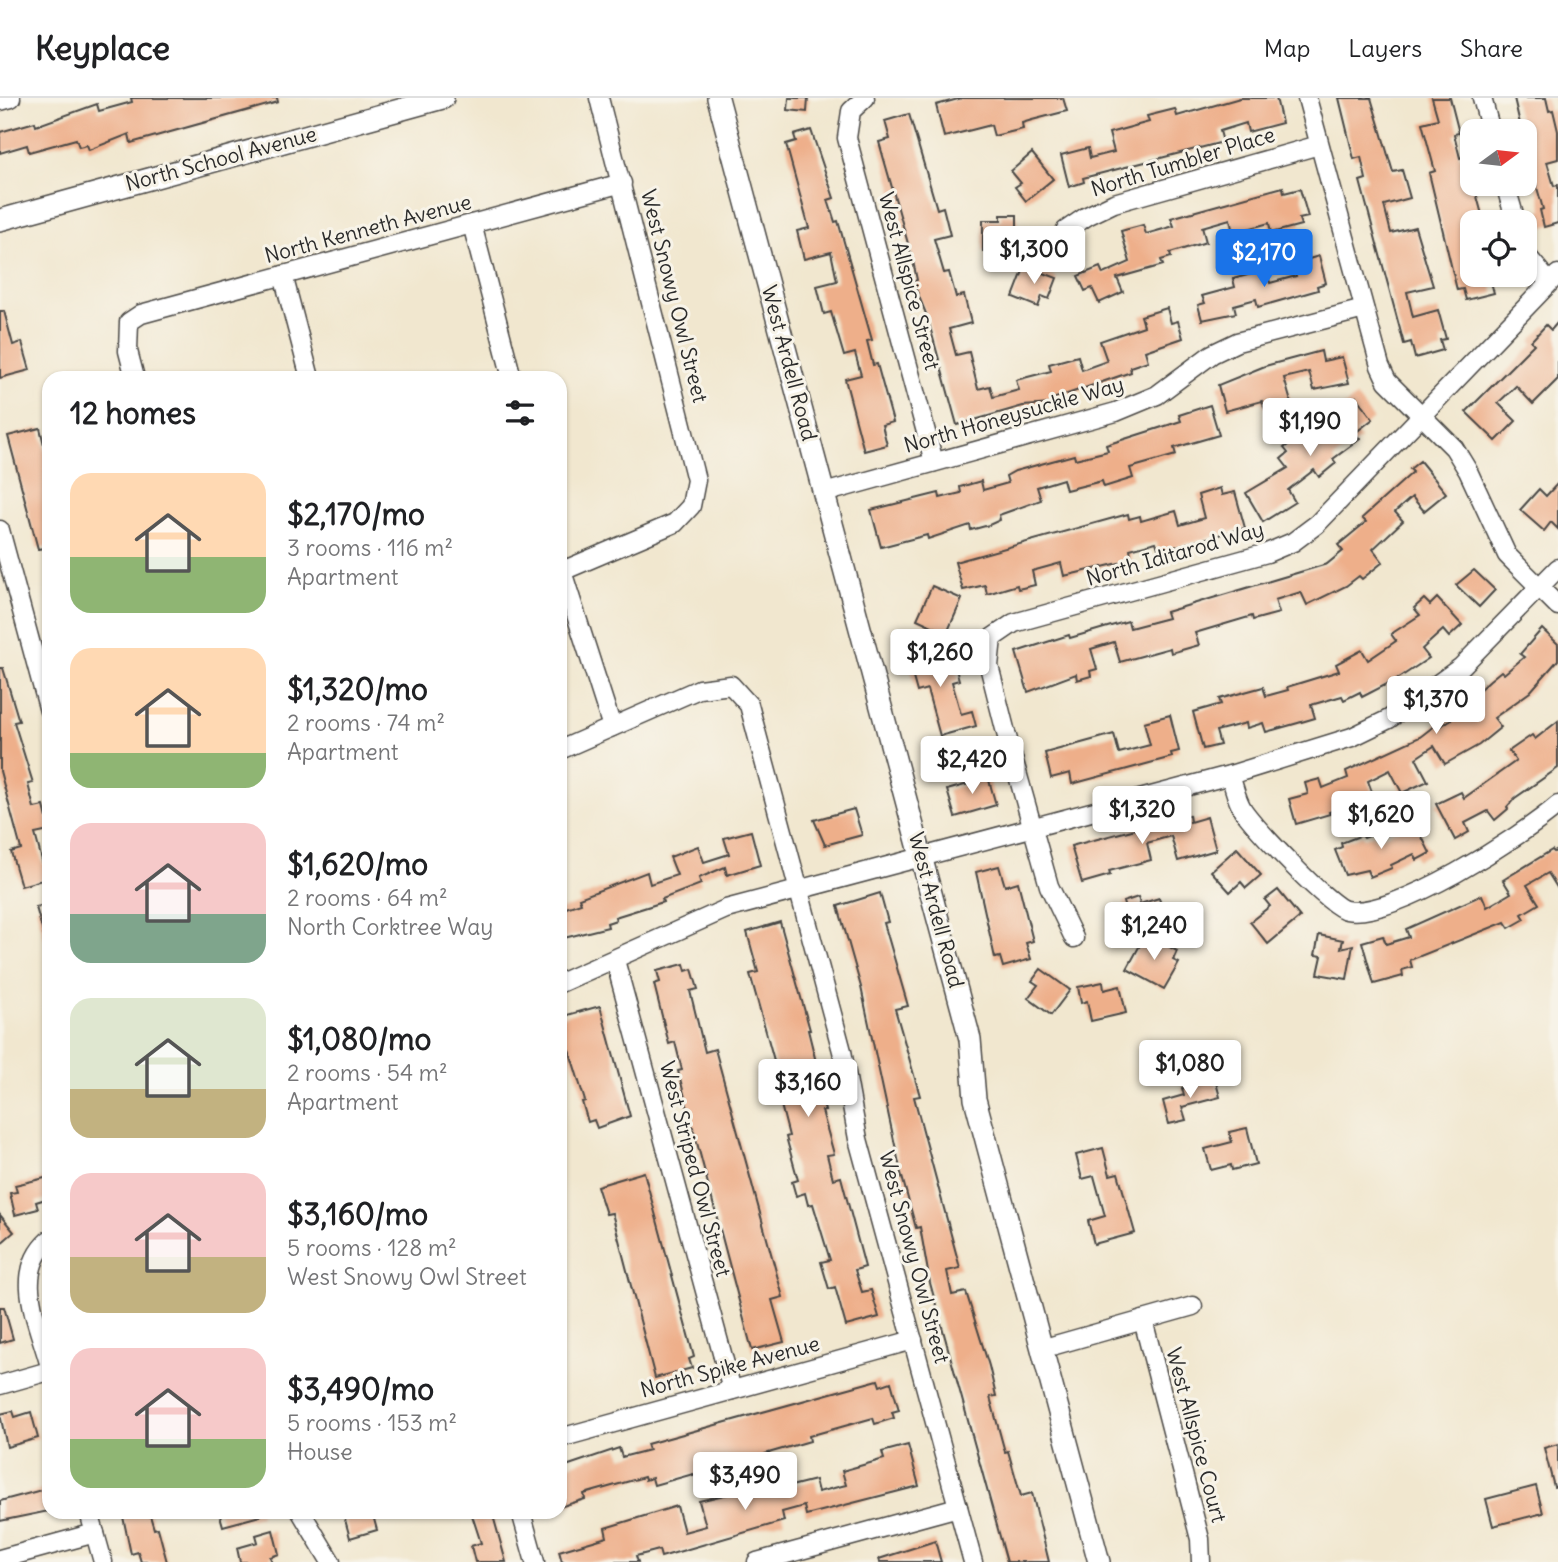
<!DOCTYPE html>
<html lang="en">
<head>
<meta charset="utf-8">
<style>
	body { margin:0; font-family:Delius,sans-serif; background:#f2f2f2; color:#202124; height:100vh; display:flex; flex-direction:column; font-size:26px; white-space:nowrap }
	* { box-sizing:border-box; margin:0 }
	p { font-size:23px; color:#757577 }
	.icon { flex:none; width:38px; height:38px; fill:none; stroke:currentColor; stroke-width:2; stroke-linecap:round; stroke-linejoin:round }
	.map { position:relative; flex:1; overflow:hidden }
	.sheet { position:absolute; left:42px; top:273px; width:525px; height:1148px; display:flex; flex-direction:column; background:#fff; border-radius:21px; box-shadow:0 2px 5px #0004 }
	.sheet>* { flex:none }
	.needle { width:46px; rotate:75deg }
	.tools { position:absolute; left:1460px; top:21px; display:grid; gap:14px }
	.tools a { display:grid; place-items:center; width:77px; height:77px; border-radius:14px; background:#fff; box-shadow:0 2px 5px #0004; font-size:35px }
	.price { position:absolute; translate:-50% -60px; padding:0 16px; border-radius:7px; background:#fff; color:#222; font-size:23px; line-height:46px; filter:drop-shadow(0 2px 4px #0008) }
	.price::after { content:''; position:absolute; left:50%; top:42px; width:21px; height:16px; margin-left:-10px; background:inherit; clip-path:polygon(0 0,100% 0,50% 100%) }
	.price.active { background:#1a73e8; color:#fff }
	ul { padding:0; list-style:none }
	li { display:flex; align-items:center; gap:21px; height:175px; padding:0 28px }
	li span { display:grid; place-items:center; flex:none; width:196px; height:140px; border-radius:21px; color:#555 }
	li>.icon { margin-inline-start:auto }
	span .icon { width:84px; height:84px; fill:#fffc; stroke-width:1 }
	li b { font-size:30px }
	h2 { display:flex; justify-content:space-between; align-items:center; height:84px; padding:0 28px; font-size:30px }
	header { display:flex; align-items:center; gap:42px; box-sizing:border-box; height:98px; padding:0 35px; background:#fff; border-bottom:2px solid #e0e0e0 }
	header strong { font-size:33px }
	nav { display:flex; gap:38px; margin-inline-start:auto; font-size:24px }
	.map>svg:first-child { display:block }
</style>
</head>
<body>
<header>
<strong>Keyplace</strong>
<nav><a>Map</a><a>Layers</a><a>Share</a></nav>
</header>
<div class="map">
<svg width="1558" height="1464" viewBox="0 0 1558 1464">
	<rect width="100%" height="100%" fill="#f7f3e8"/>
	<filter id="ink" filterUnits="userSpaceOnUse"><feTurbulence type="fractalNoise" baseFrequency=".0143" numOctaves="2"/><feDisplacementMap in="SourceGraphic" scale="14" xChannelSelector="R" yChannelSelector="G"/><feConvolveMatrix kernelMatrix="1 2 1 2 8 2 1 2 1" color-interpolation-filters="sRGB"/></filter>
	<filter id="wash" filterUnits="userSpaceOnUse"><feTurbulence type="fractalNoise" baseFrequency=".00686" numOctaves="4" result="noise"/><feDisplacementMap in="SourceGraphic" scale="28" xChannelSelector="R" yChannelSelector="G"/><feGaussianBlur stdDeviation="1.57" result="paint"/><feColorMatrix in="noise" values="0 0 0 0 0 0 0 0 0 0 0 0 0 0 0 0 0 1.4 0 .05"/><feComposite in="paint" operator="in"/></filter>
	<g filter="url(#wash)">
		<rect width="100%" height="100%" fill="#f1e7cf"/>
		<g id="blocks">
			<g fill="#eeaf8a">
				<polygon points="131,0 277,0 278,4 131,45 129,36 89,52 87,47 79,49 76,41 29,54 27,47 0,55 0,34 35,24 36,28 97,6 99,13 132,4"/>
				<polygon points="789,0 808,0 807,14 788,12"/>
				<polygon points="962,0 1063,0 1067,13 1032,22 1022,25 1023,31 994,38 991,27 944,39 936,7"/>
				<polygon points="1240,0 1276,0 1282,25 1248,34 1246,25 1220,33 1223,44 1083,80 1084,84 1069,89 1061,57 1088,50 1090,60 1114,54 1109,35 1149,24 1147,18 1175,11 1177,18"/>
				<polygon points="1339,0 1371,0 1393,74 1402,72 1410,100 1384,107 1391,135 1415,129 1433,188 1407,194 1413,219 1438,212 1446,241 1440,242 1443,252 1415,260 1411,244 1404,246 1360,83 1366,81 1361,59 1354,61"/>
				<polygon points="1432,0 1450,0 1459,35 1454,36 1460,60 1466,58 1484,124 1472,124 1472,177 1489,177 1494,195 1466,202 1463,191 1457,192 1429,75 1435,73 1422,25 1438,21"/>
				<polygon points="1514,0 1546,0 1549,13 1553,12 1558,33 1558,61 1547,64 1554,88 1558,87 1558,125 1544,129 1540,112 1543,111 1524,43 1524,30 1521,30"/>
				<polygon points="909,16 937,111 943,109 950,137 934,141 944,175 949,174 956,199 964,197 971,225 949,231 956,257 969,254 978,291 990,288 993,299 1019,292 1016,282 1051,273 1049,266 1078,258 1082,272 1107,263 1100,243 1144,228 1141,218 1167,210 1171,225 1178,223 1183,240 1145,253 1148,263 1130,269 1131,274 1050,302 1051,306 1023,308 957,327 927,218 913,184 917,182 913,163 879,44 890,41 885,23"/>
				<polygon points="811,32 834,100 828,102 835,124 838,123 872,242 867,243 873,267 877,266 893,324 882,327 887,347 864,353 845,281 861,277 855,255 844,258 831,214 824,216 817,188 837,183 831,154 804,161 797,133 809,130 786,46 796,43 794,37"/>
				<polygon points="1032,55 1053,81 1026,103 1015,89 1021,85 1011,73"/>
				<polygon points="1283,89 1284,95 1300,91 1308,119 1299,121 1301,127 1271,135 1269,125 1233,135 1230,121 1202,129 1206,144 1170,155 1171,159 1161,162 1163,167 1117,180 1123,194 1099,205 1092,190 1085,193 1078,178 1100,169 1103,176 1130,164 1121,133 1143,127 1146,136 1174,128 1171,120"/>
				<polygon points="1001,117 1017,117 1017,143 1011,143 1011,153 983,153 983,122 1001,122"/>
				<polygon points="1319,158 1326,185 1317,188 1318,192 1258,209 1256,201 1234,207 1236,215 1202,222 1198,207 1205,205 1202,198 1235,189 1233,181 1266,172 1270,185 1296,178 1292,166"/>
				<polygon points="1025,168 1057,180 1049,201 1042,198 1038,209 1013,199"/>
				<polygon points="0,213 4,213 13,247 22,244 30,272 0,280"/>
				<polygon points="1558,224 1558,281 1533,306 1516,288 1498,305 1516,323 1496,343 1466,314 1534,246 1531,243 1546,227 1551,232"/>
				<polygon points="1321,253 1323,263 1342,259 1349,285 1314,292 1309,274 1284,280 1291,304 1265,311 1262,303 1225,313 1218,287 1265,268"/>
				<polygon points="1356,299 1373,321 1355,335 1360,341 1333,361 1336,365 1319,379 1314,372 1288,392 1295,404 1263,424 1246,395 1288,370 1281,361 1288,355 1284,350 1309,331 1312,334"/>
				<polygon points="1210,307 1219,337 1174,350 1176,357 1130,370 1133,380 1104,389 1102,383 1066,392 1063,381 1037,389 1041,402 999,417 1000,422 989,427 971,432 970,427 928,441 927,437 881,449 871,412 939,395 940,400 961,395 960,389 981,383 983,392 1008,385 1006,378 1015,373 1074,357 1075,361 1108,353 1106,347 1181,323 1179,317"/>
				<polygon points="40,330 48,363 49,449 38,451 8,338"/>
				<polygon points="1420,363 1446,395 1424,413 1412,399 1395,414 1403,423 1373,451 1383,464 1362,481 1359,478 1346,488 1307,507 1301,494 1275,502 1279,515 1253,522 1252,518 1195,535 1199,547 1171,555 1170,550 1120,564 1114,544 1091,551 1097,571 1090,573 1091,578 1077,582 1076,576 1028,594 1016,554 1069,537 1070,540 1128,523 1130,530 1168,520 1166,514 1327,466 1343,453 1338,447 1366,424 1362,420 1413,374 1410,371"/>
				<polygon points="1558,385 1558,431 1551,424 1544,433 1520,412 1539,391 1546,398"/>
				<polygon points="1220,390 1222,397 1235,394 1245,430 1159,453 1156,444 1130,451 1132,462 1064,478 1061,465 1032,473 1035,487 1018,491 1017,487 987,496 985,487 963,492 955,464 1128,416 1129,421 1140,418 1141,423 1176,413 1180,427 1204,420 1198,397"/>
				<polygon points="1474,472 1495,492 1479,509 1456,487"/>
				<polygon points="932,488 962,501 947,535 917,521"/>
				<polygon points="1437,500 1462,527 1449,539 1443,532 1422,551 1429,560 1399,580 1362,599 1360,594 1344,602 1342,598 1311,607 1315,620 1298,625 1266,634 1263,625 1247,630 1246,625 1216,633 1220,647 1203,651 1193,614 1221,606 1219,601 1263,589 1266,598 1288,592 1287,589 1339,573 1336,566 1362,552 1368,562 1396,543 1391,536 1420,517 1414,510 1424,501 1430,507"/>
				<polygon points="1542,531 1558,546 1558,562 1530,594 1494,620 1501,629 1479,647 1445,666 1434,648 1416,660 1428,683 1402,695 1390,672 1368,683 1373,697 1329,714 1330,716 1296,726 1289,701 1308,696 1305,685 1320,681 1323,690 1348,680 1346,673 1420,639 1438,625 1441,628 1463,613 1460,609 1490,582 1501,573 1504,576 1524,559 1520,556"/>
				<polygon points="943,544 934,565 953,560 959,582 952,584 961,616 972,613 976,628 940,638 927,591 917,594 909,565 915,564 912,553"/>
				<polygon points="0,570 3,570 19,623 14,624 33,685 28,686 34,710 44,708 49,728 49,733 35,736 43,766 49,764 49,780 21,788 11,754 21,751 0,673"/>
				<polygon points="1170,617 1179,653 1171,655 1172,659 1072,686 1070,675 1051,680 1045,655 1114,636 1119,655 1150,647 1144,624"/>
				<polygon points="1558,623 1558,670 1515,700 1507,709 1508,711 1495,722 1488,713 1465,725 1469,734 1455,742 1436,706 1461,694 1464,700 1516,663 1509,653 1532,637 1535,641"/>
				<polygon points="987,675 996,707 955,719 947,692 972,685 970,679"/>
				<polygon points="854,711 862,737 825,747 814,722"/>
				<polygon points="1189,717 1190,724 1207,719 1216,752 1178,763 1171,738 1147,745 1151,762 1109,773 1110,777 1082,785 1071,748"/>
				<polygon points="1415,725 1430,755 1417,762 1414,756 1391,767 1392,770 1370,779 1367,772 1345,777 1335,752 1342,749 1341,745 1362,737 1364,740 1374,736 1375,741"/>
				<polygon points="751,733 760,767 727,777 725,769 699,780 701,786 662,801 663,804 615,819 616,822 607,825 608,829 560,841 560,812 581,805 579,800 647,774 650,786 677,777 670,759 698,748 704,764 729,756 724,740"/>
				<polygon points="1237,750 1261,777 1246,790 1241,784 1230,794 1211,773"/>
				<polygon points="1552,752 1554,754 1558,752 1558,791 1548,775 1527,787 1539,806 1522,816 1525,821 1509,830 1505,824 1410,862 1412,869 1402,872 1403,878 1374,886 1362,844 1383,838 1386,846 1409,839 1406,831 1482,797 1487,809 1511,795 1503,782"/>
				<polygon points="999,768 1005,788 1018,784 1033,843 1026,845 1031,861 1003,869 1000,859 995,860 976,774"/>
				<polygon points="1278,792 1300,819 1268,846 1250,824 1270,808 1265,802"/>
				<polygon points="880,795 888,824 884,825 908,908 895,911 920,998 914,999 960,1170 947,1173 952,1197 966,1194 989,1268 996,1298 990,1299 1005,1354 1008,1353 1021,1398 1032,1395 1049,1464 1007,1464 930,1185 920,1129 916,1130 901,1075 861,889 838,808"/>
				<polygon points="1138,799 1140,806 1159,800 1167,828 1133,838 1123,804"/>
				<polygon points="49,806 49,841 45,842 36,809"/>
				<polygon points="780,824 810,932 808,932 816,964 812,965 815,973 808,975 814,998 821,996 825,1013 822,1013 834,1056 827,1057 833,1081 841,1079 865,1169 855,1172 862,1194 871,1192 879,1219 846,1228 835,1189 829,1191 821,1164 830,1162 813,1106 808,1107 805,1095 796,1098 792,1084 798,1082 786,1039 789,1038 780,1003 785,1002 750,876 758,874 747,834"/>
				<polygon points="1146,836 1177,853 1173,862 1179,865 1164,891 1127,871"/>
				<polygon points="1319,837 1343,842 1341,850 1353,847 1347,881 1318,876 1322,858 1315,857"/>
				<polygon points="684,866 686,873 692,871 698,891 690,893 705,954 715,951 783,1199 772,1202 784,1244 752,1252 678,973 682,972 675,944 669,946 654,886 660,884 657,873"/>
				<polygon points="1041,871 1070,892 1051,917 1028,900 1038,887 1032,883"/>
				<polygon points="1103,884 1104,892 1120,888 1126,915 1091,923 1087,903 1081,905 1078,889"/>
				<polygon points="600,908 630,1018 597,1030 594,1022 588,1024 582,1004 585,1003 568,948 565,949 560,931 560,919"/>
				<polygon points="1215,981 1220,999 1182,1009 1186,1022 1169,1026 1163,1003 1184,997 1182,990"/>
				<polygon points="1247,1030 1256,1066 1232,1072 1231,1067 1211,1072 1205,1051 1232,1044 1229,1034"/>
				<polygon points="1103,1050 1110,1077 1118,1075 1135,1135 1094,1146 1088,1123 1105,1118 1094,1078 1082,1081 1076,1057"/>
				<polygon points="644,1074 694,1259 689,1261 692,1270 655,1280 612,1115 606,1116 597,1088"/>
				<polygon points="49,1079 49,1100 36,1104 38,1111 15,1117 10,1095 17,1094 15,1087"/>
				<polygon points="0,1117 14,1134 0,1146"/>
				<polygon points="0,1209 4,1209 13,1241 0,1245"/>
				<polygon points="878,1282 880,1288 891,1284 899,1312 892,1314 894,1320 875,1326 873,1320 809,1338 810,1343 765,1356 766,1359 693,1378 693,1376 654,1387 652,1380 645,1382 644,1379 584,1396 585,1401 560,1409 560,1370 619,1350 622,1359 649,1352 647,1346"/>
				<polygon points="13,1313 15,1319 31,1314 38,1340 7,1349 0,1316"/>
				<polygon points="1558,1346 1558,1389 1554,1389 1544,1350"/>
				<polygon points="908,1347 919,1388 806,1417 804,1408 782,1414 784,1423 661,1459 659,1452 636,1458 638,1464 562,1464 559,1453 607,1439 605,1430 677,1408 684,1434 706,1428 699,1403 774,1385 775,1392 815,1382 818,1394 846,1387 842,1373 884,1361 882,1354"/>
				<polygon points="1536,1388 1543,1415 1493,1428 1486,1401"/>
				<polygon points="49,1390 49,1413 0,1423 0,1403"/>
				<polygon points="122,1414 149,1414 154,1431 158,1430 167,1464 141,1464 138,1454 131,1456"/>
				<polygon points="219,1414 260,1414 260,1418 223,1428"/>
				<polygon points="343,1414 372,1414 377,1432 350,1440"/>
				<polygon points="471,1414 492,1414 506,1464 475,1464 471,1448 481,1445"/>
				<polygon points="273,1432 279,1456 270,1459 272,1464 240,1464 237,1450 258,1444 256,1437"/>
				<polygon points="935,1443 941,1464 880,1464 879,1461"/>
			</g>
		</g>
	</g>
	<g filter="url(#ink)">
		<use href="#blocks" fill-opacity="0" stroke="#494744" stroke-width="2"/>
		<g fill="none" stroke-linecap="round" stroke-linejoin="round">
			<g stroke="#494744" stroke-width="21">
				<g id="minor">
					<polyline points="865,0 851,13 847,40 934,364"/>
					<polyline points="1307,0 1380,268 1387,283 1454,350 1468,373 1507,457 1558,508"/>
					<polyline points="1482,0 1491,33"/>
					<polyline points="0,3 11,0"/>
					<polyline points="1505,86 1516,124"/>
					<polyline points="472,126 512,280"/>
					<polyline points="1065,133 1087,118 1114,105 1319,47"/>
					<polyline points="1524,154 1548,183"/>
					<polyline points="283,177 310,280"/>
					<polyline points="135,280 128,253 129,224 141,216 622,85"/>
					<polyline points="824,395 1116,314 1157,297 1212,256 1237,244 1364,211"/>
					<polyline points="0,432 49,613"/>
					<polyline points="560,467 612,629"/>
					<polyline points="560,474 675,425 691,408 696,382 599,0"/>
					<polyline points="560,652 699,591 731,587 749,607 842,953 858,1041 973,1464"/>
					<path d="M1230,677C1234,688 1236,701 1243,712C1255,729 1329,809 1346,812C1393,822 1522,738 1558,707"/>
					<polyline points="1074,840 1049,788 1006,635 989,568 992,540 1014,525 1267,455 1293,444 1317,426 1558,176"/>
					<polyline points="615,862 732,1292"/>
					<polyline points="560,885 726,811 1230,677 1352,639 1389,621 1461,569 1558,470"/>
					<path d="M49,1142C12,1175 38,1224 49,1265"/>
					<polyline points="1143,1222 1200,1441 1201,1464"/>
					<polyline points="1041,1251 1193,1208"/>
					<polyline points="0,1287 49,1273"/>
					<polyline points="560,1340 913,1242"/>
					<polyline points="89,1414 103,1464"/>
					<polyline points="301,1414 331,1464"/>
					<polyline points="521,1414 535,1464"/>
					<polyline points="0,1461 95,1435"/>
					<polyline points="757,1464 958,1409"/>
				</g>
			</g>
			<g stroke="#494744" stroke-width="24">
				<g id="tertiary">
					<polyline points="718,0 970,941 975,1001 1099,1464"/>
					<polyline points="0,122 443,0"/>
				</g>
			</g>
			<use href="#minor" stroke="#fff" stroke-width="18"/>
			<use href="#tertiary" stroke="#fff" stroke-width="21"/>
		</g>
	</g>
	<g text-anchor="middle" stroke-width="6" stroke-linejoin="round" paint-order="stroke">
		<g font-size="21" fill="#2b2b2b" stroke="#f7f3e8">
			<text transform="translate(221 61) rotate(-15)" y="7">North School Avenue</text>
			<text transform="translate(1183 64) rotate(-17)" y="7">North Tumbler Place</text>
			<text transform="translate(368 131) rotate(-15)" y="7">North Kenneth Avenue</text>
			<text transform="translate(909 183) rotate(75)" y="7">West Allspice Street</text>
			<text transform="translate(674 198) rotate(76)" y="7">West Snowy Owl Street</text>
			<text transform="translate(789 265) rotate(75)" y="7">West Ardell Road</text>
			<text transform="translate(1014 317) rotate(-16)" y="7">North Honeysuckle Way</text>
			<text transform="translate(1175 456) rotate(-16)" y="7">North Iditarod Way</text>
			<text transform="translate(936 812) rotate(75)" y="7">West Ardell Road</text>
			<text transform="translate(695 1071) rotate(75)" y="7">West Striped Owl Street</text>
			<text transform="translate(914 1159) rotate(75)" y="7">West Snowy Owl Street</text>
			<text transform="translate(730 1269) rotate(-15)" y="7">North Spike Avenue</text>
			<text transform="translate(1196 1337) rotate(75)" y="7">West Allspice Court</text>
		</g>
	</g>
</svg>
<div class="tools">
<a><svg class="needle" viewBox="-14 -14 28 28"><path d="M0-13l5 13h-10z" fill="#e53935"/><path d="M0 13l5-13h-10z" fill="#757577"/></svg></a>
<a><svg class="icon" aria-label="locate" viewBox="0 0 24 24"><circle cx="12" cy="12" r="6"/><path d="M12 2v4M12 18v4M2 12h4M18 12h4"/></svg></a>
</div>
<b class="price" style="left:1034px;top:188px">$1,300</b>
<b class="price active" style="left:1264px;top:191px">$2,170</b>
<b class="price" style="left:1310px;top:360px">$1,190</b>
<b class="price" style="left:940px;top:591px">$1,260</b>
<b class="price" style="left:1436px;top:638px">$1,370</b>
<b class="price" style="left:972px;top:698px">$2,420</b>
<b class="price" style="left:1142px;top:748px">$1,320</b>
<b class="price" style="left:1381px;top:753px">$1,620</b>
<b class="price" style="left:1154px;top:864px">$1,240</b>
<b class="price" style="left:1190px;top:1002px">$1,080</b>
<b class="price" style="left:808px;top:1021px">$3,160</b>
<b class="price" style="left:745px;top:1414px">$3,490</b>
<section class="sheet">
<h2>12 homes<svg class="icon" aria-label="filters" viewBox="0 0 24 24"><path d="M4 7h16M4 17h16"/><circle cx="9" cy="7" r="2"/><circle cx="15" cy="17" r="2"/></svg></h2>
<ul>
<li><span style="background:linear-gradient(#ffd9b3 60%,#8fb573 0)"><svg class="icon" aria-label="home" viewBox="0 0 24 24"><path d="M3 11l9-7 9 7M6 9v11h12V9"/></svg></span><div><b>$2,170/mo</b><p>3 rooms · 116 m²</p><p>Apartment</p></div></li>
<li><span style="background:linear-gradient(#ffd9b3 75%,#8fb573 0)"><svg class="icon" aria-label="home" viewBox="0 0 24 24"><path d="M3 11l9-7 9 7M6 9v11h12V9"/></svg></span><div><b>$1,320/mo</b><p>2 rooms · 74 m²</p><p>Apartment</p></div></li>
<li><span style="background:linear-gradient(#f6c9c9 65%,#7fa58c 0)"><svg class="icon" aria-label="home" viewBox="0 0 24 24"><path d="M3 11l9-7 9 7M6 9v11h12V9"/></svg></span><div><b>$1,620/mo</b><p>2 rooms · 64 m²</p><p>North Corktree Way</p></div></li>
<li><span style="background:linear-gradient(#dfe7d0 65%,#c2b280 0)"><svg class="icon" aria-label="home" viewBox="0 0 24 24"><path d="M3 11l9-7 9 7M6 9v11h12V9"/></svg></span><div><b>$1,080/mo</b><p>2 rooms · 54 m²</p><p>Apartment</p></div></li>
<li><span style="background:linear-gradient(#f6c9c9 60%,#c2b280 0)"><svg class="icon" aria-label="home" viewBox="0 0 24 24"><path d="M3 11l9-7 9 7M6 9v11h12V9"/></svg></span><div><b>$3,160/mo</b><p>5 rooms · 128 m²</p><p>West Snowy Owl Street</p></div></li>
<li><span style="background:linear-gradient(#f6c9c9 65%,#8fb573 0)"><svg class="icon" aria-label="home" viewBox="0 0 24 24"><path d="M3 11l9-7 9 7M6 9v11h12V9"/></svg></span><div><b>$3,490/mo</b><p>5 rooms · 153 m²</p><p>House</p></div></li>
</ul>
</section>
</div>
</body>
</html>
